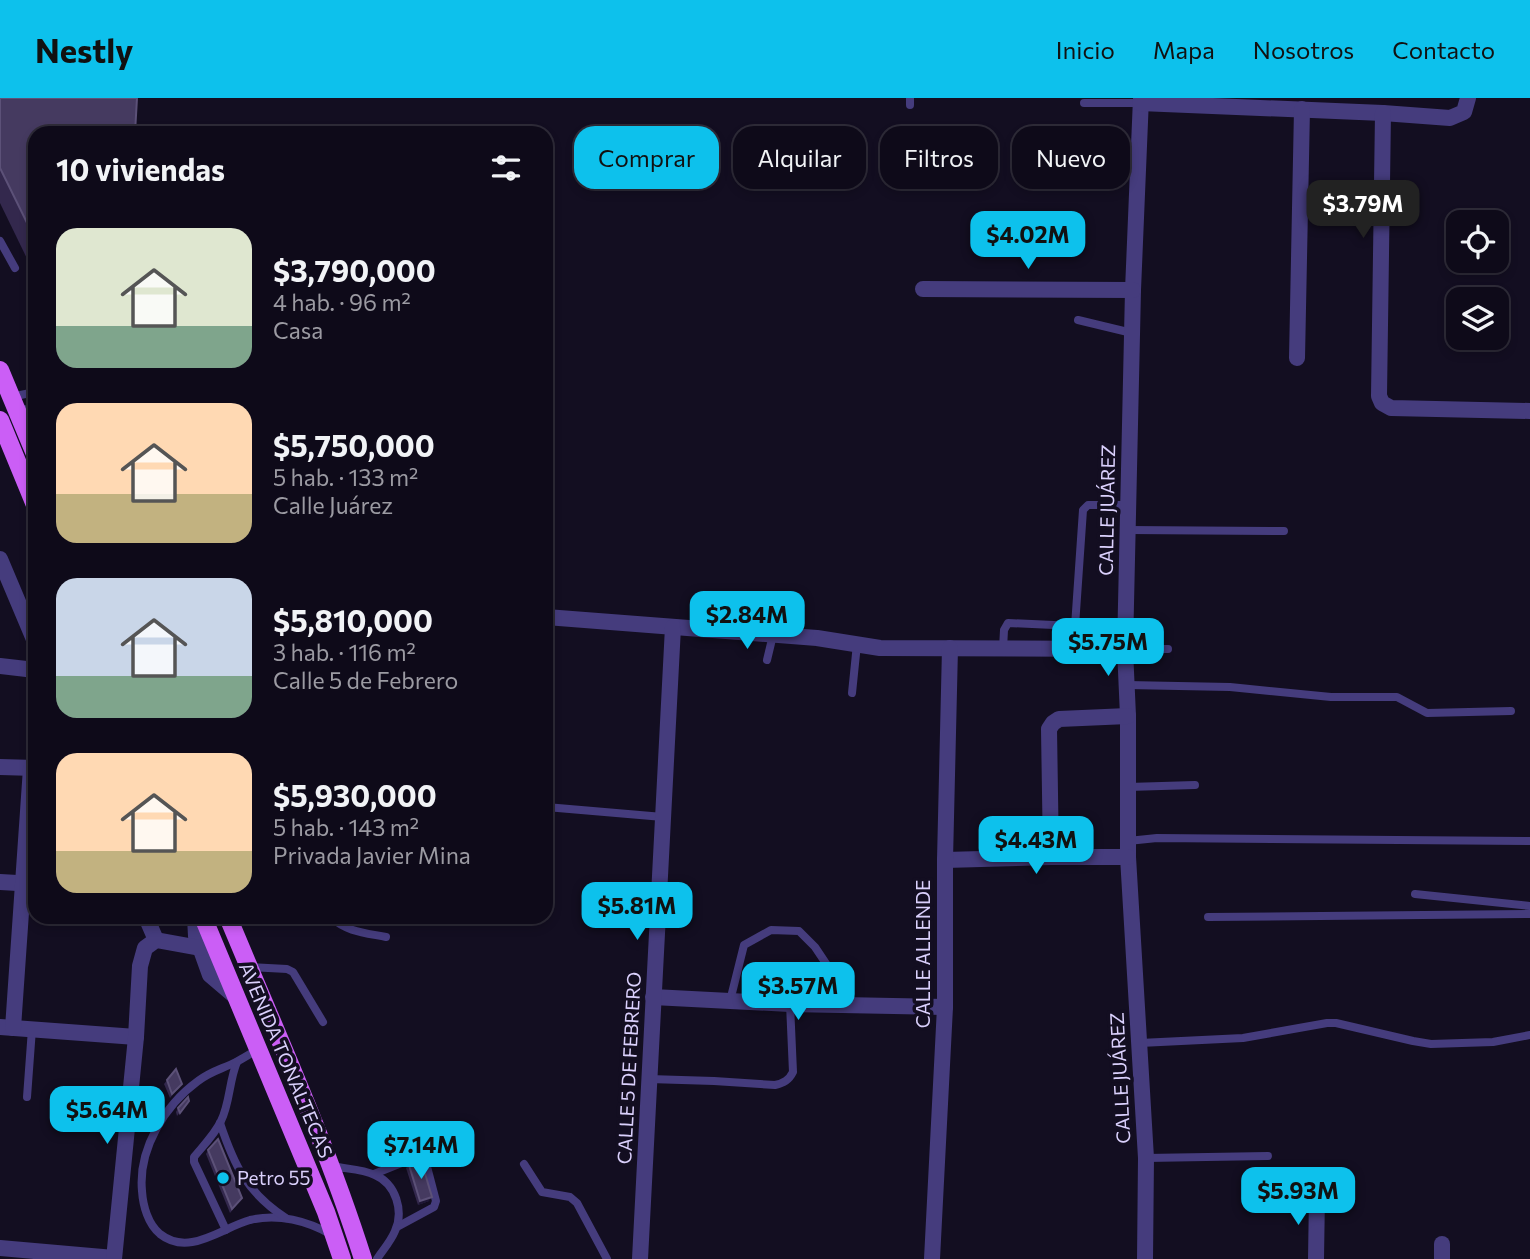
<!DOCTYPE html>
<html lang="es">
<head>
<meta charset="utf-8">
<style>
	body { margin:0; font-family:Commissioner,sans-serif; background:#1c1826; color:#f1f3f6; height:100vh; display:flex; flex-direction:column; font-size:26px; white-space:nowrap }
	* { box-sizing:border-box; margin:0 }
	p { font-size:23px; color:#9b9aa2 }
	.icon { flex:none; width:38px; height:38px; fill:none; stroke:currentColor; stroke-width:2; stroke-linecap:round; stroke-linejoin:round }
	.map { position:relative; flex:1; overflow:hidden }
	.panel { position:absolute; left:28px; top:28px; width:525px; height:798px; display:flex; flex-direction:column; background:#0e0a19; border-radius:21px; box-shadow:0 4px 10px #0003,0 0 0 2px #2e2b38 }
	.panel>* { flex:none }
	.guide { position:absolute; left:574px; top:28px; width:665px; height:63px; display:flex; gap:14px }
	.buttons { position:absolute; left:1446px; top:112px; display:grid; gap:14px }
	.buttons a { display:grid; place-items:center; width:63px; height:63px; border-radius:14px; background:#0e0a19; box-shadow:0 4px 10px #0003,0 0 0 2px #2e2b38; font-size:35px }
	.price { position:absolute; translate:-50% -60px; padding:0 16px; border-radius:14px; background:#0dc1ec; color:#111; font-size:23px; line-height:46px; filter:drop-shadow(0 2px 4px #0008) }
	.price::after { content:''; position:absolute; left:50%; top:42px; width:21px; height:16px; margin-left:-10px; background:inherit; clip-path:polygon(0 0,100% 0,50% 100%) }
	.price.current { background:#222; color:#fff }
	ul { padding:0; list-style:none }
	li { display:flex; align-items:center; gap:21px; height:175px; padding:0 28px }
	li span { display:grid; place-items:center; flex:none; width:196px; height:140px; border-radius:21px; color:#555 }
	li>.icon { margin-inline-start:auto }
	span .icon { width:84px; height:84px; fill:#fffc; stroke-width:1 }
	li b { font-size:30px }
	h2 { display:flex; justify-content:space-between; align-items:center; height:84px; padding:0 28px; font-size:30px }
	.tag { padding:0 24px; border-radius:21px; background:#0e0a19; box-shadow:0 4px 10px #0003,0 0 0 2px #2e2b38; font-size:24px; line-height:63px }
	.tag.current { background:#0dc1ec; color:#111 }
	header { display:flex; align-items:center; gap:42px; box-sizing:border-box; height:98px; padding:0 35px; background:#0dc1ec; color:#111 }
	header strong { font-size:33px }
	nav { display:flex; gap:38px; margin-inline-start:auto; font-size:24px }
	.map>svg:first-child { display:block }
</style>
</head>
<body>
<header>
<strong>Nestly</strong>
<nav><a>Inicio</a><a>Mapa</a><a>Nosotros</a><a>Contacto</a></nav>
</header>
<div class="map">
<svg width="1530" height="1161" viewBox="0 0 1530 1161">
	<rect width="100%" height="100%" fill="#130e21"/>
	<g fill="none" stroke-linecap="round" stroke-linejoin="round">
		<g stroke="#453c7d" stroke-width="8">
			<polyline points="1084,5 1140,5"/>
			<polyline points="910,7 910,0"/>
			<polyline points="1103,64 1138,62"/>
			<polyline points="0,143 15,170"/>
			<polyline points="1078,222 1132,235"/>
			<polyline points="11,299 35,294"/>
			<polyline points="19,309 35,316"/>
			<polyline points="1128,432 1284,433"/>
			<polyline points="1126,529 1075,528 1083,412 1088,407 1129,407"/>
			<polyline points="1003,551 1004,532 1008,525 1075,528"/>
			<polyline points="1125,551 1168,551"/>
			<polyline points="767,562 773,537"/>
			<polyline points="1127,587 1230,589 1331,599 1397,599 1427,615 1511,613"/>
			<polyline points="852,595 857,546"/>
			<polyline points="1128,689 1195,687"/>
			<polyline points="546,709 663,719"/>
			<polyline points="1128,743 1157,740 1530,743"/>
			<polyline points="1415,796 1530,808"/>
			<path d="M331,819C346,834 366,835 386,839"/>
			<polyline points="1208,819 1530,816"/>
			<polyline points="250,869 287,871 293,874 323,924"/>
			<polyline points="730,903 744,847 771,832 799,833 815,849 829,870 836,907"/>
			<polyline points="1140,945 1243,940 1327,925 1336,925 1413,943 1431,946 1493,944 1530,937"/>
			<path d="M259,951C251,955 244,960 236,964C222,971 211,973 198,983C165,1007 138,1051 142,1093C143,1108 148,1126 160,1136C189,1159 221,1130 250,1122C278,1115 308,1123 332,1137"/>
			<path d="M649,981L714,983L775,987C784,985 789,982 793,974L790,906"/>
			<polyline points="27,999 32,931"/>
			<path d="M220,1025C234,1067 247,1095 286,1120"/>
			<polyline points="1146,1060 1268,1058"/>
			<polyline points="524,1066 542,1094 570,1099 577,1105 607,1161"/>
			<path d="M332,1068C346,1071 362,1071 375,1077C396,1086 404,1113 395,1133C391,1143 383,1152 377,1161"/>
			<polyline points="374,1076 419,1058 422,1058 425,1061 436,1103 434,1109 397,1129"/>
			<path d="M226,1132L194,1064V1059C203,1048 215,1036 221,1023C230,1005 229,983 237,964"/>
		</g>
		<g stroke="#453c7d" stroke-width="16">
			<polyline points="1141,0 1133,192 1125,551 1128,618 1128,759 1146,1060 1145,1161"/>
			<polyline points="1140,5 1383,15 1450,20 1464,14 1468,0"/>
			<polyline points="1383,15 1379,298 1382,305 1391,310 1530,313"/>
			<polyline points="923,191 1133,192"/>
			<polyline points="1297,260 1302,11"/>
			<polyline points="0,461 35,544"/>
			<polyline points="546,519 817,540 880,550 1125,551"/>
			<polyline points="0,568 35,572"/>
			<polyline points="0,669 35,670"/>
			<polyline points="1051,759 1049,631 1053,625 1059,621 1128,618"/>
			<polyline points="945,762 1051,759 1128,759"/>
			<polyline points="0,784 35,786"/>
			<polyline points="146,819 156,842"/>
			<polyline points="195,819 196,838 210,877 237,900"/>
			<polyline points="653,899 790,906 945,909"/>
			<polyline points="0,929 136,939"/>
			<polyline points="13,930 31,670"/>
			<polyline points="0,1150 114,1160"/>
			<polyline points="114,1161 136,939 140,868 145,850 156,842 200,850"/>
			<polyline points="640,1161 673,529"/>
			<polyline points="932,1161 945,909 945,762 950,550"/>
			<polyline points="1316,1161 1317,1097"/>
			<polyline points="1442,1161 1442,1146"/>
		</g>
		<g stroke="#cb5ef6" stroke-width="18">
			<polyline points="0,272 35,356"/>
			<polyline points="0,322 35,407"/>
			<polyline points="203,819 326,1114 342,1161"/>
			<path d="M228,819C275,932 326,1044 363,1161"/>
		</g>
	</g>
	<g fill="#33284d">
		<polygon points="0,0 35,35 35,177 0,105"/>
		<polygon points="176,971 182,986 170,1000 164,986"/>
		<polygon points="189,1003 177,1018 176,1014 178,1010"/>
		<polygon points="208,1052 239,1104 230,1115 206,1056"/>
		<polygon points="409,1067 429,1103 418,1107 406,1070"/>
	</g>
	<polygon fill="#1e1634" points="432,1099 429,1103 418,1107 420,1103"/>
	<g fill="#453a60" stroke="#5c5178" stroke-width="2">
		<polygon points="0,0 137,0 135,35 35,35 35,141 0,70"/>
		<polygon points="176,971 182,986 172,996 167,982"/>
		<polygon points="188,999 189,1003 180,1015 178,1010"/>
		<polygon points="218,1041 242,1100 232,1111 208,1052"/>
		<polygon points="421,1062 432,1099 420,1103 409,1067"/>
	</g>
	<circle fill="#0dc1ec" stroke="#130e21" stroke-width="2.5" cx="223" cy="1080" r="7"/>
	<g text-anchor="middle" stroke-width="7" stroke-linejoin="round" paint-order="stroke">
		<g font-size="19" fill="#dad0fc" stroke="#130e21">
			<text transform="translate(1107 412) rotate(-89)" y="7">CALLE JUÁREZ</text>
			<text transform="translate(923 856) rotate(-90)" y="7">CALLE ALLENDE</text>
			<text transform="translate(286 962) rotate(67)" y="7">AVENIDA TONALTECAS</text>
			<text transform="translate(629 970) rotate(-87)" y="7">CALLE 5 DE FEBRERO</text>
			<text transform="translate(1120 980) rotate(-93)" y="7">CALLE JUÁREZ</text>
		</g>
		<g font-size="19" fill="#dad0fc" stroke="#130e21" text-anchor="start">
			<text x="237" y="1087">Petro 55</text>
		</g>
	</g>
</svg>
<div class="buttons">
<a><svg class="icon" aria-label="locate" viewBox="0 0 24 24"><circle cx="12" cy="12" r="6"/><path d="M12 2v4M12 18v4M2 12h4M18 12h4"/></svg></a>
<a><svg class="icon" aria-label="layers" viewBox="0 0 24 24"><path d="M12 4l9 5-9 5-9-5zM3 14l9 5 9-5"/></svg></a>
</div>
<b class="price current" style="left:1363px;top:142px">$3.79M</b>
<b class="price" style="left:1028px;top:173px">$4.02M</b>
<b class="price" style="left:747px;top:553px">$2.84M</b>
<b class="price" style="left:1108px;top:580px">$5.75M</b>
<b class="price" style="left:1036px;top:778px">$4.43M</b>
<b class="price" style="left:637px;top:844px">$5.81M</b>
<b class="price" style="left:798px;top:924px">$3.57M</b>
<b class="price" style="left:107px;top:1048px">$5.64M</b>
<b class="price" style="left:421px;top:1083px">$7.14M</b>
<b class="price" style="left:1298px;top:1129px">$5.93M</b>
<div class="guide">
<a class="tag current">Comprar</a>
<a class="tag">Alquilar</a>
<a class="tag">Filtros</a>
<a class="tag">Nuevo</a>
</div>
<section class="panel">
<h2>10 viviendas<svg class="icon" aria-label="filters" viewBox="0 0 24 24"><path d="M4 7h16M4 17h16"/><circle cx="9" cy="7" r="2"/><circle cx="15" cy="17" r="2"/></svg></h2>
<ul>
<li><span style="background:linear-gradient(#dfe7d0 70%,#7fa58c 0)"><svg class="icon" aria-label="home" viewBox="0 0 24 24"><path d="M3 11l9-7 9 7M6 9v11h12V9"/></svg></span><div><b>$3,790,000</b><p>4 hab. · 96 m²</p><p>Casa</p></div></li>
<li><span style="background:linear-gradient(#ffd9b3 65%,#c2b280 0)"><svg class="icon" aria-label="home" viewBox="0 0 24 24"><path d="M3 11l9-7 9 7M6 9v11h12V9"/></svg></span><div><b>$5,750,000</b><p>5 hab. · 133 m²</p><p>Calle Juárez</p></div></li>
<li><span style="background:linear-gradient(#c9d6e8 70%,#7fa58c 0)"><svg class="icon" aria-label="home" viewBox="0 0 24 24"><path d="M3 11l9-7 9 7M6 9v11h12V9"/></svg></span><div><b>$5,810,000</b><p>3 hab. · 116 m²</p><p>Calle 5 de Febrero</p></div></li>
<li><span style="background:linear-gradient(#ffd9b3 70%,#c2b280 0)"><svg class="icon" aria-label="home" viewBox="0 0 24 24"><path d="M3 11l9-7 9 7M6 9v11h12V9"/></svg></span><div><b>$5,930,000</b><p>5 hab. · 143 m²</p><p>Privada Javier Mina</p></div></li>
</ul>
</section>
</div>
</body>
</html>
